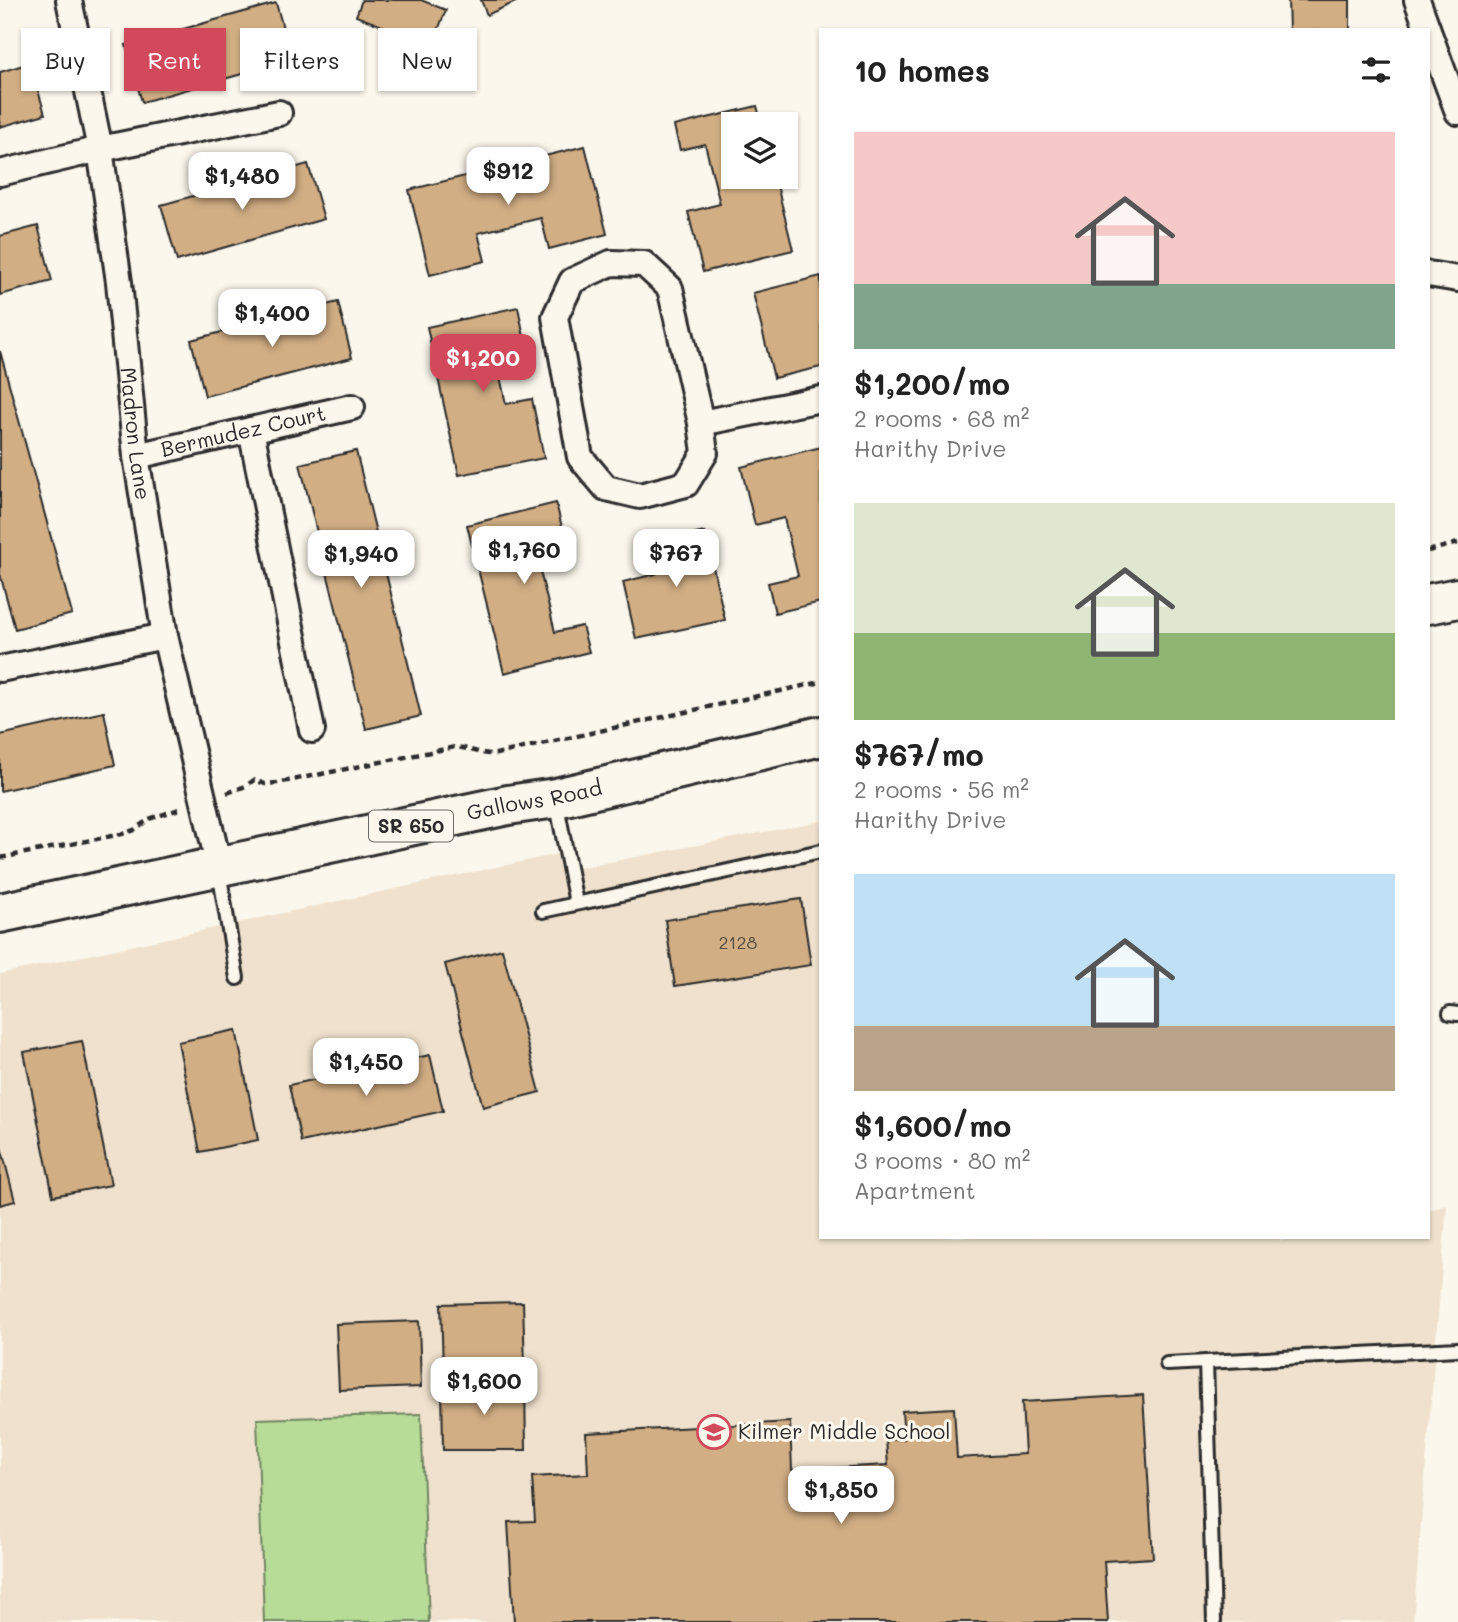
<!DOCTYPE html>
<html lang="en">
<head>
<meta charset="utf-8">
<style>
	body { margin:0; font-family:Mali,sans-serif; background:#f2f2f2; color:#222; height:100vh; display:flex; flex-direction:column; font-size:26px; white-space:nowrap }
	* { box-sizing:border-box; margin:0 }
	p { font-size:23px; color:#767676 }
	.icon { flex:none; width:38px; height:38px; fill:none; stroke:currentColor; stroke-width:2; stroke-linecap:round; stroke-linejoin:round }
	.map { position:relative; flex:1; overflow:hidden }
	.drawer { position:absolute; left:819px; top:28px; width:611px; height:1211px; display:flex; flex-direction:column; background:#fff; border-radius:0px; box-shadow:0 2px 5px #0004 }
	.drawer>* { flex:none }
	.hud { position:absolute; left:21px; top:28px; width:665px; height:63px; display:flex; gap:14px }
	.buttons { position:absolute; left:721px; top:112px; display:grid; gap:14px }
	.buttons a { display:grid; place-items:center; width:77px; height:77px; border-radius:0px; background:#fff; box-shadow:0 2px 5px #0004; font-size:35px }
	.price { position:absolute; translate:-50% -60px; padding:0 16px; border-radius:14px; background:#fff; color:#222; font-size:23px; line-height:46px; filter:drop-shadow(0 2px 4px #0008) }
	.price::after { content:''; position:absolute; left:50%; top:42px; width:21px; height:16px; margin-left:-10px; background:inherit; clip-path:polygon(0 0,100% 0,50% 100%) }
	.price.current { background:#d1495b; color:#fff }
	ul { padding:0; list-style:none }
	li { display:grid; align-content:center; gap:14px; height:371px; padding:0 35px }
	li span { display:grid; place-items:center; height:217px; border-radius:0px; color:#555 }
	li>.icon { margin-inline-start:auto }
	span .icon { width:126px; height:126px; fill:#fffc; stroke-width:1 }
	li b { font-size:30px }
	h2 { display:flex; justify-content:space-between; align-items:center; height:84px; padding:0 35px; font-size:30px }
	.pill { padding:0 24px; border-radius:0px; background:#fff; box-shadow:0 2px 5px #0004; font-size:24px; line-height:63px }
	.pill.current { background:#d1495b; color:#fff }
	.map>svg:first-child { display:block }
</style>
</head>
<body>
<div class="map">
<svg width="1458" height="1622" viewBox="0 0 1458 1622">
	<rect width="100%" height="100%" fill="#fbf7ec"/>
	<filter id="ink" filterUnits="userSpaceOnUse"><feTurbulence type="fractalNoise" baseFrequency=".0143" numOctaves="2"/><feDisplacementMap in="SourceGraphic" scale="14" xChannelSelector="R" yChannelSelector="G"/><feConvolveMatrix kernelMatrix="1 2 1 2 8 2 1 2 1" color-interpolation-filters="sRGB"/></filter>
	<g filter="url(#ink)">
		<polygon fill="#efe1cd" points="821,821 821,1237 1279,1237 1280,1241 1300,1237 1428,1237 1428,1210 1447,1205 1413,1622 0,1622 0,974 572,851 574,869"/>
		<polygon fill="#b6dc97" stroke="#708461" stroke-width="2" points="421,1414 429,1622 264,1622 257,1419"/>
		<g fill="#d2ae84" stroke="#2b2b2b" stroke-width="2">
			<polygon points="362,0 421,0 446,10 432,45 356,16"/>
			<polygon points="481,0 520,0 487,15"/>
			<polygon points="1288,0 1350,0 1350,30 1289,30"/>
			<polygon points="276,3 292,60 142,102 126,45"/>
			<polygon points="30,63 45,114 0,127 0,72"/>
			<polygon points="757,106 762,124 733,124 733,177 775,177 793,250 703,272 688,212 720,204 705,144 680,150 674,126"/>
			<polygon points="585,146 607,234 549,249 541,218 478,233 485,261 430,275 409,190"/>
			<polygon points="308,164 324,219 177,261 161,205"/>
			<polygon points="38,226 52,281 0,295 0,236"/>
			<polygon points="821,276 821,367 774,378 753,293"/>
			<polygon points="338,302 352,358 205,396 191,340"/>
			<polygon points="518,307 524,337 493,344 506,404 532,399 544,458 459,475 427,327"/>
			<polygon points="0,351 72,614 15,629 0,574"/>
			<polygon points="821,447 821,602 775,613 768,583 798,576 784,518 755,525 741,467"/>
			<polygon points="356,451 421,716 366,729 300,464"/>
			<polygon points="556,503 571,564 540,571 555,632 582,626 589,652 504,673 467,525"/>
			<polygon points="705,532 725,620 636,639 623,582 656,574 649,544"/>
			<polygon points="104,712 115,765 0,791 0,735"/>
			<polygon points="801,899 811,965 675,986 665,920"/>
			<polygon points="502,949 540,1092 483,1107 445,964"/>
			<polygon points="236,1030 258,1140 200,1152 178,1042"/>
			<polygon points="82,1041 111,1185 53,1196 24,1052"/>
			<polygon points="430,1055 443,1111 301,1142 289,1085"/>
			<polygon points="0,1143 15,1201 0,1205"/>
			<polygon points="523,1302 525,1367 443,1369 441,1304"/>
			<polygon points="419,1321 421,1387 339,1390 336,1324"/>
			<polygon points="442,1385 525,1385 526,1450 443,1450"/>
			<polygon points="1143,1395 1153,1558 1104,1561 1108,1622 514,1622 508,1522 535,1521 532,1477 588,1474 586,1433 790,1422 792,1470 888,1465 886,1440 904,1439 902,1411 954,1408 957,1458 1025,1454 1022,1402"/>
		</g>
		<g fill="none" stroke-linecap="round" stroke-linejoin="round">
			<g stroke="#2b2b2b" stroke-width="18">
				<g id="lane">
					<polyline points="556,800 576,903"/>
					<polyline points="219,871 237,978"/>
					<polyline points="543,911 821,851"/>
					<polyline points="1450,1013 1458,1014"/>
					<polyline points="1206,1362 1214,1622"/>
					<polyline points="1167,1364 1458,1349"/>
				</g>
			</g>
			<g stroke="#2b2b2b" stroke-width="30">
				<g id="street">
					<path id="s1" d="M69,0L100,149L119,282L136,456L165,636L219,866"/>
					<polyline points="1417,0 1428,30"/>
					<polyline points="1428,31 1458,112"/>
					<polyline points="0,173 100,149 279,113"/>
					<polygon points="611,263 644,264 670,288 701,423 705,453 686,484 640,496 606,488 580,457 555,317 572,281"/>
					<polyline points="1428,274 1458,279"/>
					<polyline points="701,423 821,399"/>
					<polyline points="251,430 312,730"/>
					<path id="s2" d="M136,456L352,407"/>
					<polyline points="0,669 165,636"/>
				</g>
			</g>
			<g stroke="#2b2b2b" stroke-width="44">
				<g id="primary">
					<polyline points="1428,604 1458,598"/>
					<path id="s3" d="M0,913L508,805L556,798L821,736"/>
				</g>
			</g>
			<g stroke="#2b2b2b" stroke-width="4.5" stroke-dasharray="7 5" stroke-linecap="butt">
				<polyline points="1428,551 1458,543"/>
				<path d="M227,793L246,786L254,780L265,784L277,783L455,747C470,748 481,755 496,754L821,682"/>
				<polyline points="0,858 122,834 134,830 149,819 179,809"/>
			</g>
			<use href="#lane" stroke="#fbf7ec" stroke-width="12"/>
			<use href="#street" stroke="#fbf7ec" stroke-width="24"/>
			<use href="#primary" stroke="#fbf7ec" stroke-width="38"/>
		</g>
	</g>
	<defs>
		<g id="school-ring" transform="scale(1.75)"><circle r="9.5" fill="#fbf7ec" stroke="#d1495b" stroke-width="1.5"/><path d="M0-5L7-2L0 1L-7-2ZM-4 1L0 2.5L4 1V4Q0 6-4 4Z" fill="#d1495b"/></g>
	</defs>
	<g fill-rule="evenodd">
		<use href="#school-ring" x="714" y="1432"/>
	</g>
	<g text-anchor="middle" stroke-width="6" stroke-linejoin="round" paint-order="stroke">
		<g font-size="18" fill="#554c41">
			<text x="738" y="949">2128</text>
		</g>
		<rect fill="#fbf7ec" stroke="#696865" stroke-width="2" x="369" y="810.5" width="84" height="31" rx="5"/>
		<g font-size="19" font-weight="bold" fill="#2b2b2b">
			<text x="411" y="833">SR 650</text>
		</g>
		<g font-size="21" fill="#2b2b2b" stroke="#fbf7ec">
			<text dy="7" stroke="none"><textPath href="#s2" startOffset="110">Bermudez Court</textPath></text>
			<text dy="7" stroke="none"><textPath href="#s1" startOffset="439">Madron Lane</textPath></text>
			<text dy="7" stroke="none"><textPath href="#s3" startOffset="546">Gallows Road</textPath></text>
		</g>
		<g font-size="21" fill="#2b2b2b" stroke="#fbf7ec" text-anchor="start">
			<text x="738" y="1439">Kilmer Middle School</text>
		</g>
	</g>
</svg>
<div class="buttons">
<a><svg class="icon" aria-label="layers" viewBox="0 0 24 24"><path d="M12 4l9 5-9 5-9-5zM3 14l9 5 9-5"/></svg></a>
</div>
<b class="price" style="left:508px;top:207px">$912</b>
<b class="price" style="left:242px;top:212px">$1,480</b>
<b class="price" style="left:272px;top:349px">$1,400</b>
<b class="price current" style="left:483px;top:394px">$1,200</b>
<b class="price" style="left:524px;top:586px">$1,760</b>
<b class="price" style="left:676px;top:589px">$767</b>
<b class="price" style="left:361px;top:590px">$1,940</b>
<b class="price" style="left:366px;top:1098px">$1,450</b>
<b class="price" style="left:484px;top:1417px">$1,600</b>
<b class="price" style="left:841px;top:1526px">$1,850</b>
<div class="hud">
<a class="pill">Buy</a>
<a class="pill current">Rent</a>
<a class="pill">Filters</a>
<a class="pill">New</a>
</div>
<section class="drawer">
<h2>10 homes<svg class="icon" aria-label="filters" viewBox="0 0 24 24"><path d="M4 7h16M4 17h16"/><circle cx="9" cy="7" r="2"/><circle cx="15" cy="17" r="2"/></svg></h2>
<ul>
<li><span style="background:linear-gradient(#f6c9c9 70%,#7fa58c 0)"><svg class="icon" aria-label="home" viewBox="0 0 24 24"><path d="M3 11l9-7 9 7M6 9v11h12V9"/></svg></span><div><b>$1,200/mo</b><p>2 rooms · 68 m²</p><p>Harithy Drive</p></div></li>
<li><span style="background:linear-gradient(#dfe7d0 60%,#8fb573 0)"><svg class="icon" aria-label="home" viewBox="0 0 24 24"><path d="M3 11l9-7 9 7M6 9v11h12V9"/></svg></span><div><b>$767/mo</b><p>2 rooms · 56 m²</p><p>Harithy Drive</p></div></li>
<li><span style="background:linear-gradient(#bfe0f5 70%,#b9a48a 0)"><svg class="icon" aria-label="home" viewBox="0 0 24 24"><path d="M3 11l9-7 9 7M6 9v11h12V9"/></svg></span><div><b>$1,600/mo</b><p>3 rooms · 80 m²</p><p>Apartment</p></div></li>
</ul>
</section>
</div>
</body>
</html>
